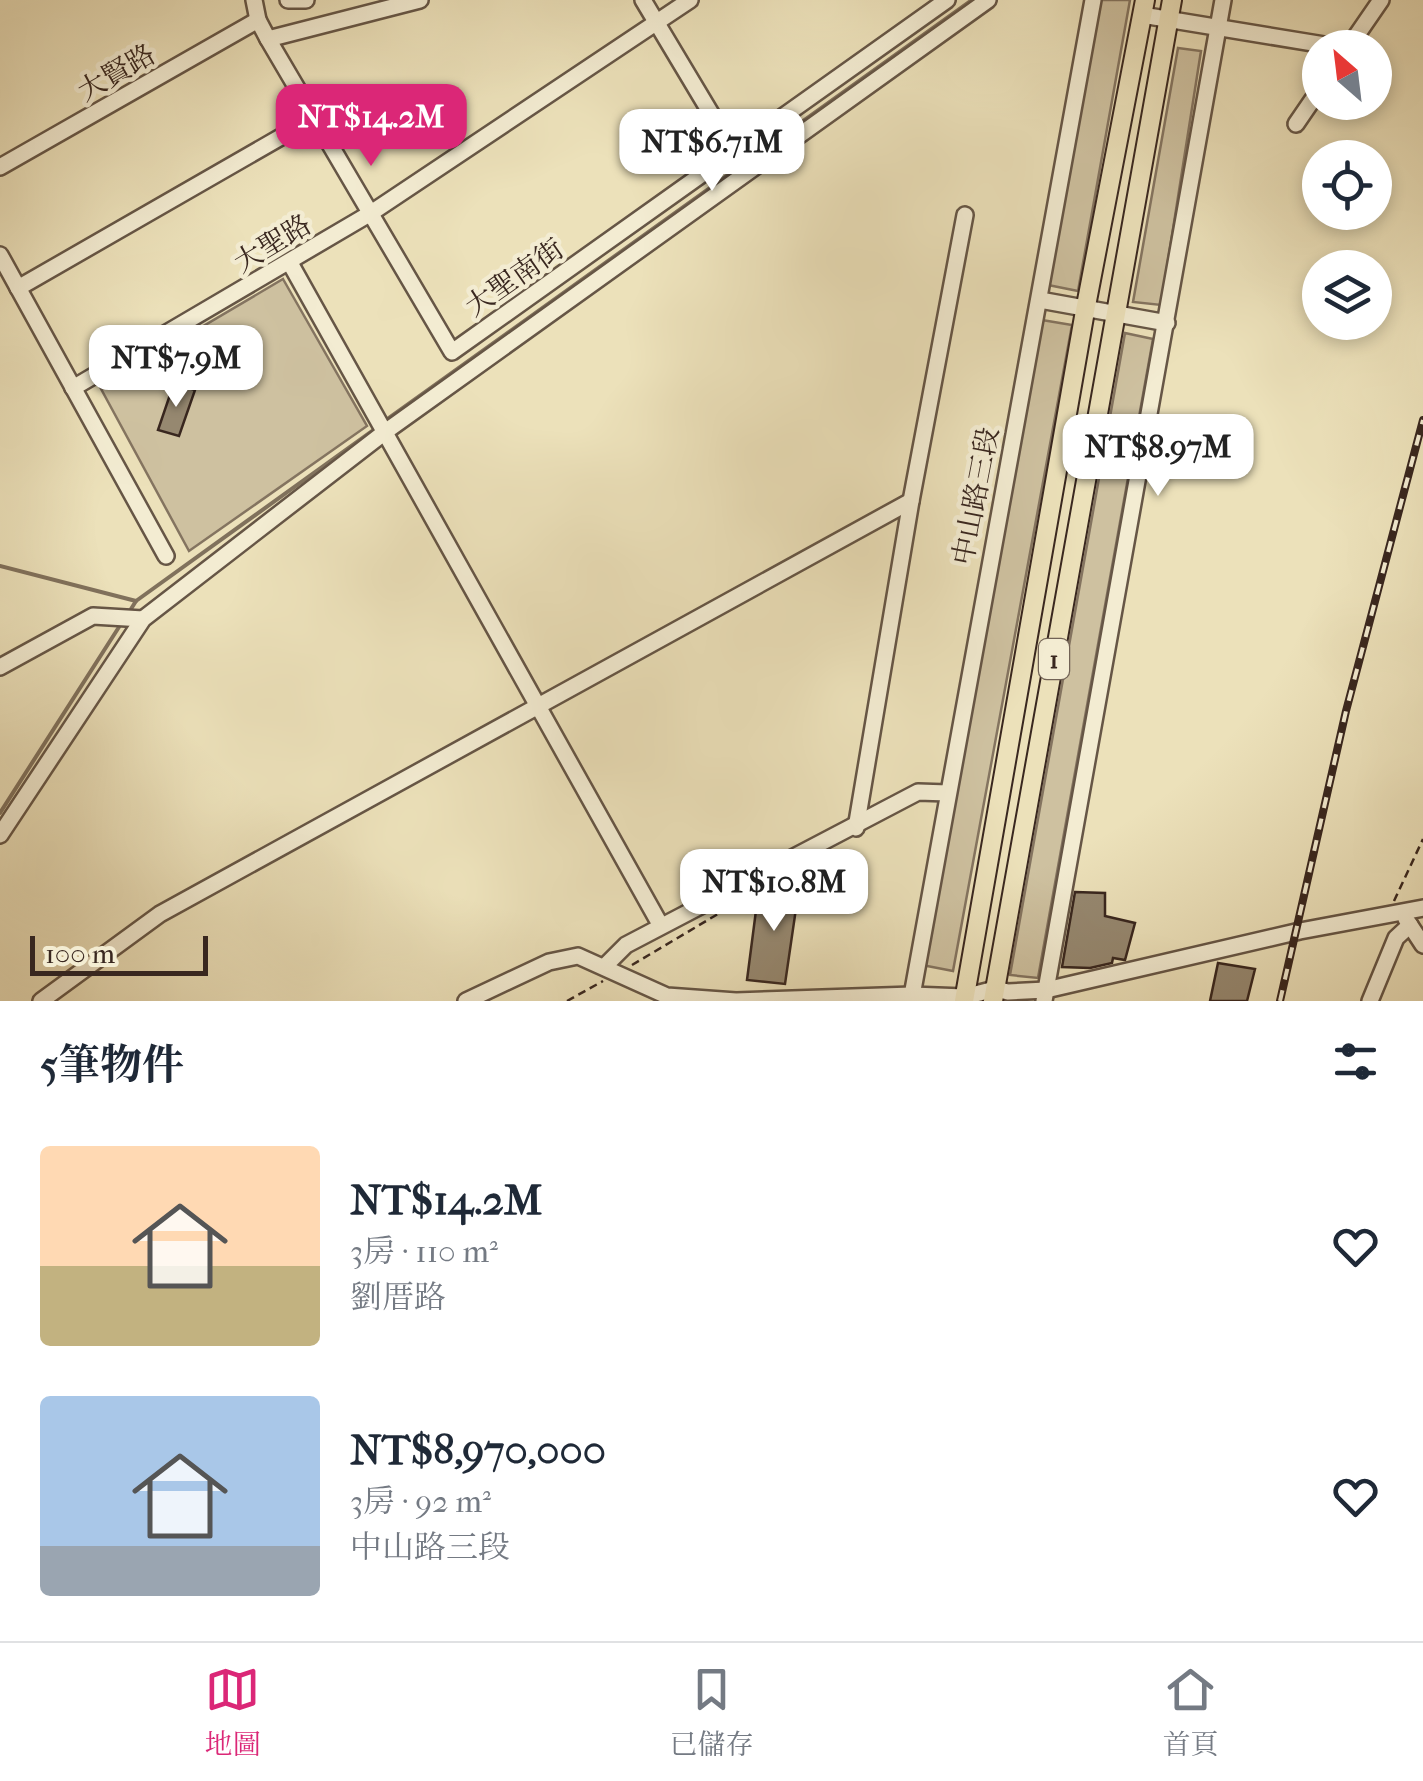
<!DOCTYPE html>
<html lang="zh-TW">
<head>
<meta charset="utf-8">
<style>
	body { margin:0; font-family:"IM FELL French Canon","Noto Serif TC",serif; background:#f2f2f3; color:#1f2937; height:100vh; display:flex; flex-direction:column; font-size:38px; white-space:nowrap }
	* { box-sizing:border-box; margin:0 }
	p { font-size:32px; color:#747a83 }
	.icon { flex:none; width:55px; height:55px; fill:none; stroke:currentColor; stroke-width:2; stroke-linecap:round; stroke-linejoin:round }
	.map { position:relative; height:1001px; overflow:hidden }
	.drawer { display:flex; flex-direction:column; background:#fff; flex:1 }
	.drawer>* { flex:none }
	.needle { width:65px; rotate:332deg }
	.fabs { position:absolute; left:1302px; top:30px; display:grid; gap:20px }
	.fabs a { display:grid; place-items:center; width:90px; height:90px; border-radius:50%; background:#fff; box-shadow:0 5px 15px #0003; font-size:50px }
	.scale { position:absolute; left:30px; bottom:25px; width:178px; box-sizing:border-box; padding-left:10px; border:5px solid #39271f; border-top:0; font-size:28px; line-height:35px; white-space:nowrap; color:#39271f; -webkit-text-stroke:8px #f3ecd2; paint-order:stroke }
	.price { position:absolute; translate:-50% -85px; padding:0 22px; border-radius:20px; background:#fff; color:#222; font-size:32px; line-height:65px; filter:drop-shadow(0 2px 5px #0008) }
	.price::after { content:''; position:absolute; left:50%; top:60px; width:30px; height:22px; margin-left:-15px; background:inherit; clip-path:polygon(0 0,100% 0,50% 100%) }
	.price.current { background:#db2777; color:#fff }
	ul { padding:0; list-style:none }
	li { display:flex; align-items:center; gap:30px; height:250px; padding:0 40px }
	li span { display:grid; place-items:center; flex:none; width:280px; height:200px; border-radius:10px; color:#555 }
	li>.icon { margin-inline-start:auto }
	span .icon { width:120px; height:120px; fill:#fffc; stroke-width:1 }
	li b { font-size:42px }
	h2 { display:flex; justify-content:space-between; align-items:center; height:120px; padding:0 40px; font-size:42px }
	.menu { display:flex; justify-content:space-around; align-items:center; height:140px; border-top:2px solid #e0e1e3; background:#fff; font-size:28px; color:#747a83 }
	.menu a { display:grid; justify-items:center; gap:5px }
	.menu .current { color:#db2777 }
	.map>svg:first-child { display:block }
</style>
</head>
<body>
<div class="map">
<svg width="1423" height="1001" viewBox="0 0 1423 1001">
	<rect width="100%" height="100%" fill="#ece1ba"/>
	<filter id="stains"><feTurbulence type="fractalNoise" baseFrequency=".002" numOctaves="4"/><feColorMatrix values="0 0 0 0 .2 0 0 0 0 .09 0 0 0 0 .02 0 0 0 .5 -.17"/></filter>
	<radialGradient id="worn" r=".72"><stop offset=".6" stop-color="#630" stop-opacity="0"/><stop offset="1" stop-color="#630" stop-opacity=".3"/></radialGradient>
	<g fill="#cec1a0" stroke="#847460" stroke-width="2.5">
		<polygon points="1098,0 1130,0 1078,291 1048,285"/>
		<polygon points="1178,48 1201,51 1161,305 1133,302"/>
		<polygon points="283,279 367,426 189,551 100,387"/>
		<polygon points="1042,320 1072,325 953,971 922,965"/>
		<polygon points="1125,333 1153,339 1038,978 1010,975"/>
	</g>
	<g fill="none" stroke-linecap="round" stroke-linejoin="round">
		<g stroke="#80715c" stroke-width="4">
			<polyline points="389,418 972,0"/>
			<polyline points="0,566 136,601"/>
			<polyline points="131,609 136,601 372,431"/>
			<polyline points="0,813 119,627"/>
		</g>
	</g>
	<g fill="#968870" stroke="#39271f" stroke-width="2.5">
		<polygon points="174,383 195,390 179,436 158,430"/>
		<polygon points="798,875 799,888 785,984 747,980 758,895 774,895 774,890 786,885 789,876"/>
		<polygon points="1075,892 1105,893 1105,916 1135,923 1125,960 1113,958 1112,963 1090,968 1062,967"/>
		<polygon points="1218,963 1255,969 1247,1001 1210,1001"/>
	</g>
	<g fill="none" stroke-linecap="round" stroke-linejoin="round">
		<g stroke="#665646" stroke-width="20">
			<g id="minor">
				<polyline points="254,0 258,20 268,39 452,352 947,0"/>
				<polyline points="288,0 306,0"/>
				<polyline points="643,0 734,152"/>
				<polyline points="1142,15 1343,48"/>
				<polyline points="268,39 420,0"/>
				<polyline points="1348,48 1381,0"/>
				<polyline points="1296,124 1320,89"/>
				<polyline points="0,167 258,20"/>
				<polyline points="0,255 166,556"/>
				<polyline points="290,263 661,926"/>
				<polyline points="18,288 314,118"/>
				<polyline points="1040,300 1167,323"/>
				<polyline points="73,388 371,213 690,0"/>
				<polyline points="0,667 93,616 143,619"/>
				<polyline points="856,828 911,501 965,215"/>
				<polyline points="0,835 143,619 385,432 988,0"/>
				<polyline points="1406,919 1423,945"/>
				<polyline points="605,966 626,945 918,792 948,793"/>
				<polyline points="41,1001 160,914 911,501"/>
				<polyline points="466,1001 549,962 578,956 667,996 736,1001 912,995 964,997 995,989 1008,992 1046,990 1300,931 1423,908"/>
				<polyline points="911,1001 1093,0"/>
				<polyline points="1044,1001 1223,0"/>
				<polyline points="1370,1001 1396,938 1410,925"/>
			</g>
		</g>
		<g stroke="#39271f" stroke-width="22">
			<g id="major">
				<polyline points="964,1001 1085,311 1145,0"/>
				<polyline points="993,1001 1172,0"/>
			</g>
		</g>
		<g stroke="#39271f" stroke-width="2.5" stroke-dasharray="8 5" stroke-linecap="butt">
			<polyline points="1394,901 1423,839"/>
			<polyline points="632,965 728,908"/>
			<polyline points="567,1001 603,981"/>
		</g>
		<use href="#minor" stroke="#f3ecd2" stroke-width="15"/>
		<use href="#major" stroke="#ece1ba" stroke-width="18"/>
		<g stroke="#39271f" stroke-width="8">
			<polyline id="rail" points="1280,1001 1346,711 1423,420"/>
		</g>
		<use href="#rail" stroke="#f3ecd2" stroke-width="4" stroke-dasharray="11" stroke-linecap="butt"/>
	</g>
	<g text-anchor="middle" stroke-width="9" stroke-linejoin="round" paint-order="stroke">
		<rect fill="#f3ecd2" stroke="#716255" stroke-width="2.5" x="1039" y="639" width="30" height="40" rx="8"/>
		<g font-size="25" font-weight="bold" fill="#39271f">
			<text x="1054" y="668">1</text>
		</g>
		<g font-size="28" fill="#39271f" stroke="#f3ecd2">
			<text transform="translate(116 72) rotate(-30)" y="10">大賢路</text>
			<text transform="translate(272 243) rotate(-31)" y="10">大聖路</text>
			<text transform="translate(514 277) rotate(-35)" y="10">大聖南街</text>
			<text transform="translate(975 496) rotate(-79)" y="10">中山路三段</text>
		</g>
	</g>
	<rect width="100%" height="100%" filter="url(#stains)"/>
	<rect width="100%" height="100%" fill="url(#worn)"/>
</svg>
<div class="fabs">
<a><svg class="needle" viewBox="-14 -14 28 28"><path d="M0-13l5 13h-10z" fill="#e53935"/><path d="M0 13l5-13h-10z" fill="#747a83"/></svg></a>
<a><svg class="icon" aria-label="locate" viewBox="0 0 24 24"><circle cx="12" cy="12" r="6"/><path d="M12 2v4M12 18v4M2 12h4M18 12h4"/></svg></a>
<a><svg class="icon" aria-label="layers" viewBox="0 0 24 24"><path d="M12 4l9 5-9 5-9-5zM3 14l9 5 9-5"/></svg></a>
</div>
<div class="scale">100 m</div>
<b class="price current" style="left:371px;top:169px">NT$14.2M</b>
<b class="price" style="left:712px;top:194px">NT$6.71M</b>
<b class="price" style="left:176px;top:410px">NT$7.9M</b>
<b class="price" style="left:1158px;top:499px">NT$8.97M</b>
<b class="price" style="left:774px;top:934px">NT$10.8M</b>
</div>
<section class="drawer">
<h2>5筆物件<svg class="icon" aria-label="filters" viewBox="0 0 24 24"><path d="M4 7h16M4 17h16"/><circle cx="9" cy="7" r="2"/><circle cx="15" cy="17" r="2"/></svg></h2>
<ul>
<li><span style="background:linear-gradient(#ffd9b3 60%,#c2b280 0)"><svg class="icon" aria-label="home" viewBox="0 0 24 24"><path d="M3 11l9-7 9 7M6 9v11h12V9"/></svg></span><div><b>NT$14.2M</b><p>3房 · 110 m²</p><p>劉厝路</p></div><svg class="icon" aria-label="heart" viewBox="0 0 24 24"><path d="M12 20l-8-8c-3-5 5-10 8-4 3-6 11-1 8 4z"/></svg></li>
<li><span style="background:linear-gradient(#a9c7e8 75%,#9aa5b1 0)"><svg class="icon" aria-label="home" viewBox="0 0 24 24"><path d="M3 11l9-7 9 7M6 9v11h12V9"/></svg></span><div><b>NT$8,970,000</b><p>3房 · 92 m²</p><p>中山路三段</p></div><svg class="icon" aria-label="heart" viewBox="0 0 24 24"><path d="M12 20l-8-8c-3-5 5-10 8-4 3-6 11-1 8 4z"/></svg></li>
</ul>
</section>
<nav class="menu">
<a class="current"><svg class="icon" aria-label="map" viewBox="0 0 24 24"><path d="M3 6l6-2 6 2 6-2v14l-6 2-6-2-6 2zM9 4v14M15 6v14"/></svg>地圖</a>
<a><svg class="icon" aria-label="saved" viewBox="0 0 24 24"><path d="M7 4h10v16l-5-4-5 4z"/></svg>已儲存</a>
<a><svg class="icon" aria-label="home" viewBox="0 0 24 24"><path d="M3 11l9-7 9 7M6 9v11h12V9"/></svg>首頁</a>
</nav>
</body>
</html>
